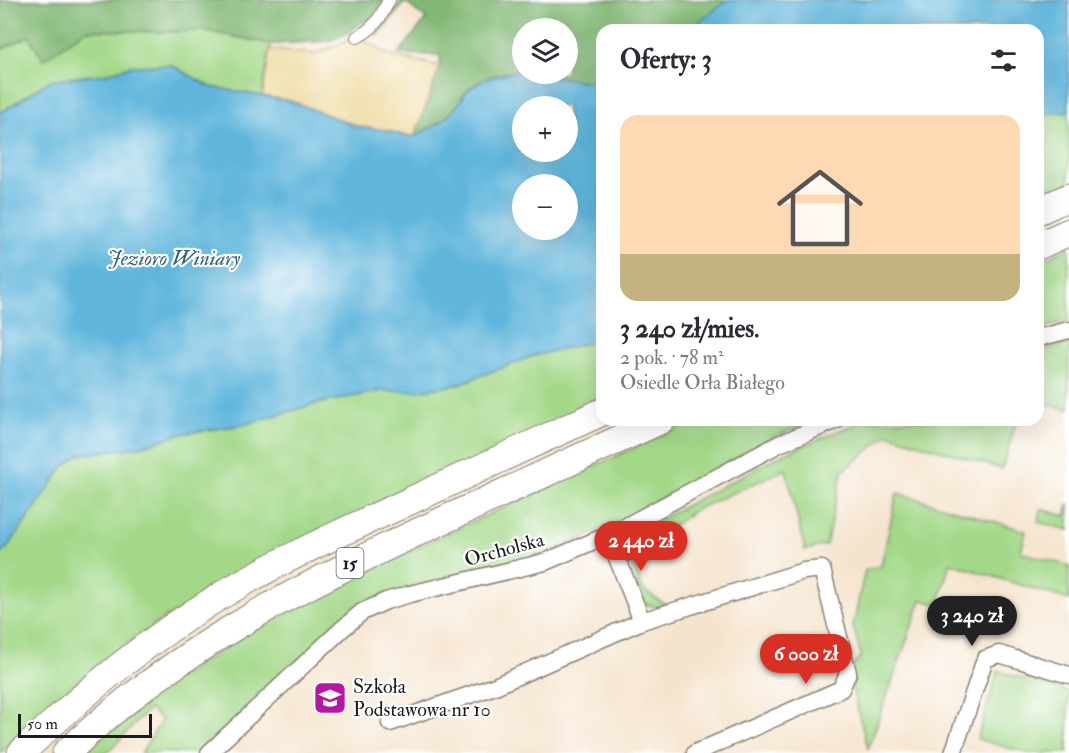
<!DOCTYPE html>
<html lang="pl">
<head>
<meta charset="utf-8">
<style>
	body { margin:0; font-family:"IM FELL Double Pica",serif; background:#f2f2f3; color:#2b2b33; height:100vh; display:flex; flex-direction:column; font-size:22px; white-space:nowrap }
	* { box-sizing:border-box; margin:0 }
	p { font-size:20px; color:#7c7c81 }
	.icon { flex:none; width:33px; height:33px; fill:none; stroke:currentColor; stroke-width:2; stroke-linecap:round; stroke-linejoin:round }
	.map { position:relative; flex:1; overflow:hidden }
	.panel { position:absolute; left:596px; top:24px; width:448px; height:402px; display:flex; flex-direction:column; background:#fff; border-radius:18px; box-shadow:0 6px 24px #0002 }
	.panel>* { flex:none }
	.controls { position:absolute; left:512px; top:18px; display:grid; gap:12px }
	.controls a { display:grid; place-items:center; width:66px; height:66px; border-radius:50%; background:#fff; box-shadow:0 6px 24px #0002; font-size:30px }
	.scale { position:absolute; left:18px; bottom:15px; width:134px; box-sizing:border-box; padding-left:6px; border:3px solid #1c1c1c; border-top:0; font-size:16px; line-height:21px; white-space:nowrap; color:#1c1c1c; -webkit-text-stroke:4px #fff; paint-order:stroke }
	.price { position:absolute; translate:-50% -51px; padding:0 14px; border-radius:21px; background:#d93025; color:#fff; font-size:20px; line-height:39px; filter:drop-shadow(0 2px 3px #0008) }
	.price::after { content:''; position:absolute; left:50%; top:36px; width:18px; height:14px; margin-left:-9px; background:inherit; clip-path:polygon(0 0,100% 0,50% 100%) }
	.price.current { background:#222; color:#fff }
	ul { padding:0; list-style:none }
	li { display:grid; align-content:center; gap:12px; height:318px; padding:0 24px }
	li+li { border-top:2px solid #e1e1e2 }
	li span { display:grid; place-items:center; height:186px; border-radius:18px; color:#555 }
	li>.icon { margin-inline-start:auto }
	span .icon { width:108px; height:108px; fill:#fffc; stroke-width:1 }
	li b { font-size:26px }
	h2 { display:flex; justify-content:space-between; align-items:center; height:72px; padding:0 24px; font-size:26px }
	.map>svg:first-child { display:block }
</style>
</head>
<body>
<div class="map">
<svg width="1069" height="753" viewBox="0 0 1069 753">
	<rect width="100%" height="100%" fill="#fff"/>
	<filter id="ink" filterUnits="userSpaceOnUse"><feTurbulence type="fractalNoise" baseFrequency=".0167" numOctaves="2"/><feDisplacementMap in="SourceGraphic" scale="12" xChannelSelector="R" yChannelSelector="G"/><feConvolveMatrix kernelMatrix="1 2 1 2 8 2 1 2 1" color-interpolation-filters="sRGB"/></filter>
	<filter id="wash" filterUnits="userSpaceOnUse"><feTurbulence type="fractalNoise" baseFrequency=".008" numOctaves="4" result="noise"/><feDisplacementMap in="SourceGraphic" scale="24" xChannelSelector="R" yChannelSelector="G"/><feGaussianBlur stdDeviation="1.35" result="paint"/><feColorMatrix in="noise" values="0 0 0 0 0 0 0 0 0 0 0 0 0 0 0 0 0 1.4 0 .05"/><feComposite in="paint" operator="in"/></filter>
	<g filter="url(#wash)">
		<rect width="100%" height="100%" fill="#f5e4cd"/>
		<g fill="#a3d888" stroke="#607a52" stroke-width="1.5">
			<polygon points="0,0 384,0 369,27 365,20 346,34 330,41 271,44 262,96 211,87 171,65 131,66 104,74 51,80 0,113"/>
			<polygon points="1069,111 1069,189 1038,202 1038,115"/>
			<polygon points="1069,247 1069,321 1038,329 1038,262"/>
			<polygon points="595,340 601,340 601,402 163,619 115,652 67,690 0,753 0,554 8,547 64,466 79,455 142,446 180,434 243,425 315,404 381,391 416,391 456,385 533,356"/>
			<polygon points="1069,343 1069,410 1038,402 1038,351"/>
			<polygon points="695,420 815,420 772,438 611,526 543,555 384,595 226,729 201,753 141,753 162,720 149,709 107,753 84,753 134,710 175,679 303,599"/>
			<polygon points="866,420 1017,420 1002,469 888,434 842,472 826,545 805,550 786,469 695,510 633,555 643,590 666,605 656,607 646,604 641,597 626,547 628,536 783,454"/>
			<polygon points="897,493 1026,531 1021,552 1069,566 1069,600 950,563 938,604 921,600 868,749 848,673 861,656 853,626 865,570 881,566"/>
			<polygon points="1069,503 1069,530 1038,522 1041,509 1065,516"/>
			<polygon points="998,671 1069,692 1068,753 1027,753 977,739"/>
		</g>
		<g fill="#82b874" stroke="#4f6a48" stroke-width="1.5">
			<polygon points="0,0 384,0 369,27 364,21 346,34 330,41 271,44 206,31 158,32 86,30 43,60 29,36 0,50"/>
			<path d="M402,0H727L689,30H602L601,80L590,82L534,74H567V28H522V72C505,70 476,79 465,93C461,98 459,104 455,109C445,121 429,128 415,136L440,66V55L398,54L426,19L405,2L377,36L376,35Z"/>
		</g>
		<polygon fill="#eeda9e" stroke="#857b5d" stroke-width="1.5" points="357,37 389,55 440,66 415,136 405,136 386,130 359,127 291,101 262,96 270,49 298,53 315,54"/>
		<g fill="#5eb5db" stroke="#3d687c" stroke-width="1.5" fill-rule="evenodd">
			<polygon points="727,0 1069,0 1069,111 1038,115 1038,30 689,30"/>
			<path d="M171,65L211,87L291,101L359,127L386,130L405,136H415L440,123L455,109L467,91L485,79L516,71L590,82L601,80V340L533,356L456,385L416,391H381L315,404L243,425L180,434L142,446L79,455L64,466L8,547L0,554V113L51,80L104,74L131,66ZM522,106H567V152H522ZM522,184H567V230H522Z"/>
		</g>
	</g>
	<g filter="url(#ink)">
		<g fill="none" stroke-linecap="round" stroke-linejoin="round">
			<g stroke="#888074" stroke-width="14">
				<path id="pedestrian" d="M357,37C374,29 381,17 389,0"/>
			</g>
			<g stroke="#888074" stroke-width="19">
				<g id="minor">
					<polyline points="1038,338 1069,330"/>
					<polyline points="608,535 642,621"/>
					<polyline points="390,723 495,686 642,621 804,571 822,569 848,673 841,689 695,753"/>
					<polyline points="209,753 341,630 362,612 386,601 410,594 545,562 615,532 779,444 837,420"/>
					<polyline points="953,753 985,659 999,654 1069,675"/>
				</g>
			</g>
			<g stroke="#888074" stroke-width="29">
				<g id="primary">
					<polyline points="1038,211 1069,197"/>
					<polyline points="1038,246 1069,232"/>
					<path d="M21,753C82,694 148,640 220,596C278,561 338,534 399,506C467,474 534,443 602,412"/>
					<path d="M66,753C177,647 309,582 446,519C518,486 589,453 661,420"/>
				</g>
			</g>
			<use href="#pedestrian" stroke="#fff" stroke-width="12"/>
			<use href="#minor" stroke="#fff" stroke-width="16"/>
			<use href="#primary" stroke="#fff" stroke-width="27"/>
		</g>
	</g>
	<defs>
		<g id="school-square" transform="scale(1.725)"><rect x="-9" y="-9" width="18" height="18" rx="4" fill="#b5179e" stroke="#fff"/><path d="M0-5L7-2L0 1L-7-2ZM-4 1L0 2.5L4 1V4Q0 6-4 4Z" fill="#fff"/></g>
	</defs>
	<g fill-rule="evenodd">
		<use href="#school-square" x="330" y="698"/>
	</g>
	<g text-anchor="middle" stroke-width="4.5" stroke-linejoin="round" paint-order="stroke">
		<rect fill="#fff" stroke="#606060" stroke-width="1.5" x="336.5" y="548" width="27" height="30" rx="4.5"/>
		<g font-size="18" font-weight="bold" fill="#1c1c1c">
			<text x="350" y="569">15</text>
		</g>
		<g font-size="20" fill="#1c1c1c" stroke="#fff">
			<text transform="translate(504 549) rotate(-15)" y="7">Orcholska</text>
		</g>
		<g font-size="20" fill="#1c1c1c" stroke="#fff" text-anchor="start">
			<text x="353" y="693">Szkoła<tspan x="353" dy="23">Podstawowa nr 10</tspan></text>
		</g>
		<g font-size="21" font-style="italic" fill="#3a6172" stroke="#fff">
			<text x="174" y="265">Jezioro Winiary</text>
		</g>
	</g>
</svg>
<div class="controls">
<a><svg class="icon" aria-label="layers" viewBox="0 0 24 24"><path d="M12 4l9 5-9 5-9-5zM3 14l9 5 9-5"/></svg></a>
<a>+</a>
<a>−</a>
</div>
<div class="scale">50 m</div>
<b class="price" style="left:641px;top:572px">2 440 zł</b>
<b class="price current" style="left:972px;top:647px">3 240 zł</b>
<b class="price" style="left:806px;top:685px">6 000 zł</b>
<section class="panel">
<h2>Oferty: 3<svg class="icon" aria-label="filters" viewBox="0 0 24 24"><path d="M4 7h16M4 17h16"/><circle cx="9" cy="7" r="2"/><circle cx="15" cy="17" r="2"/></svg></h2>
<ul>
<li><span style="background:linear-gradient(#ffd9b3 75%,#c2b280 0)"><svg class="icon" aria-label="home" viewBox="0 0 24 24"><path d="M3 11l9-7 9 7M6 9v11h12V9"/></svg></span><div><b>3 240 zł/mies.</b><p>2 pok. · 78 m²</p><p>Osiedle Orła Białego</p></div></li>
</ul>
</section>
</div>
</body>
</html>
